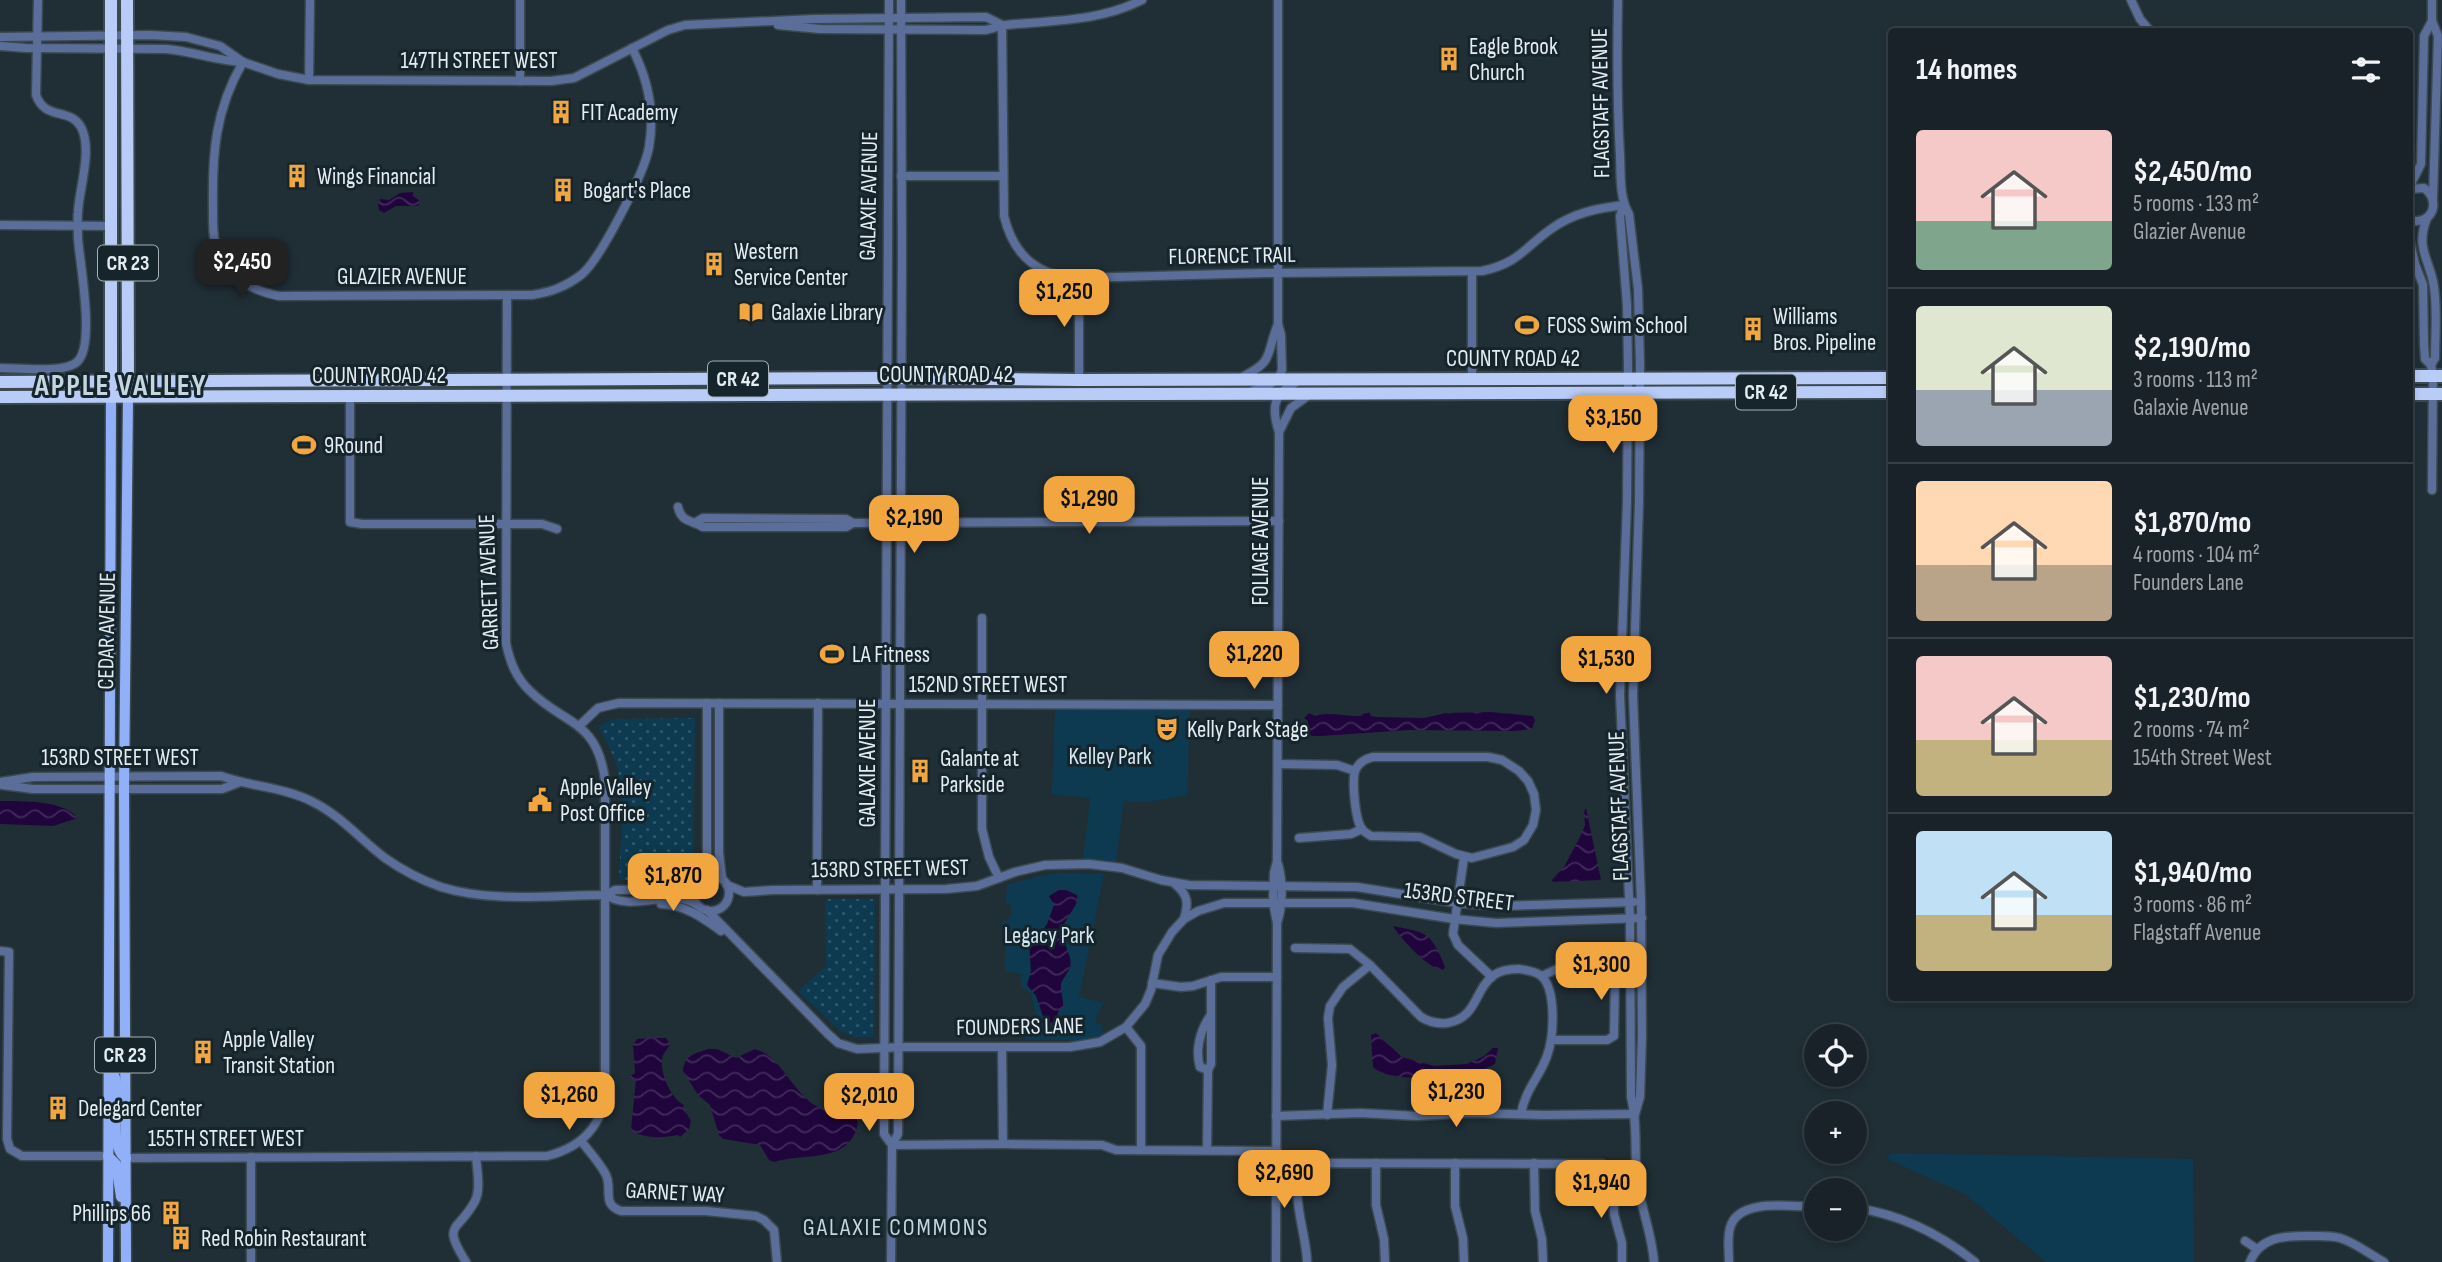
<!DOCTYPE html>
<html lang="en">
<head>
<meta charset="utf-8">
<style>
	body { margin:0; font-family:"Sofia Sans Condensed",sans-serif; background:#252f34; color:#f1f3f6; height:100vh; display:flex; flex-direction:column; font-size:26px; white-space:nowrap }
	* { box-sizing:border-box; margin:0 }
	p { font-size:23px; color:#9fa4a8 }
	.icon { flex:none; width:38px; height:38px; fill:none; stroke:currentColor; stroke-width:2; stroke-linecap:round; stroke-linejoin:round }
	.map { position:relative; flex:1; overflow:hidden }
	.drawer { position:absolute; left:1888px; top:28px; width:525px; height:973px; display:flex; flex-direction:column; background:#182228; border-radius:7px; box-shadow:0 4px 10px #0003,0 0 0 2px #363f45 }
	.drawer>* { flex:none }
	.buttons { position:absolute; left:1804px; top:1024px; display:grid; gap:14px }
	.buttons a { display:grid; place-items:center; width:63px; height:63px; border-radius:50%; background:#182228; box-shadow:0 4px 10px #0003,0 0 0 2px #363f45; font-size:35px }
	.price { position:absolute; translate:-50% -60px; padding:0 16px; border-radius:14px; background:#f1a63f; color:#111; font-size:23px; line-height:46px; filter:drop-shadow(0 2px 4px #0008) }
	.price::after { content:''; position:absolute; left:50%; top:42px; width:21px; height:16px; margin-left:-10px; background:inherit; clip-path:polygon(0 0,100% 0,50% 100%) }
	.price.selected { background:#222; color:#fff }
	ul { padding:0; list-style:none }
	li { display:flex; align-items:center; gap:21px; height:175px; padding:0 28px }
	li+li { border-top:2px solid #363f45 }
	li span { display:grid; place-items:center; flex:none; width:196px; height:140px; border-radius:7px; color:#555 }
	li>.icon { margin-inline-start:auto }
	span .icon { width:84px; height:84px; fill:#fffc; stroke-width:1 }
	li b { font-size:30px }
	h2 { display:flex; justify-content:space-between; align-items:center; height:84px; padding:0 28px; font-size:30px }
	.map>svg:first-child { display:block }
</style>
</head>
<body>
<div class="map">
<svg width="2442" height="1262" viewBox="0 0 2442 1262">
	<defs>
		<pattern id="grass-dots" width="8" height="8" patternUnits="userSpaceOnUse" patternTransform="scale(1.75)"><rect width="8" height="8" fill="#0d3a50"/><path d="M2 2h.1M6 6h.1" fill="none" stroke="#30576a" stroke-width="1.8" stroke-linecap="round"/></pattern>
		<pattern id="water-waves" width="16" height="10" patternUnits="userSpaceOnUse" patternTransform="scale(1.75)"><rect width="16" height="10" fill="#20053d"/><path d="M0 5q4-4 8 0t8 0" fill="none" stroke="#402a5a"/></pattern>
	</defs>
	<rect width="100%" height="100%" fill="#202e36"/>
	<g fill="url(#grass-dots)">
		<path d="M695,718L693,870L667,880H619C620,846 626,803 618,771C614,753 605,741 599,726L613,719Z"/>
		<polygon points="825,899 875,899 874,1037 856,1037 840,1031 798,991 826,966"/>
	</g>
	<g fill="#0d3a50">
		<polygon points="1055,709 1190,710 1187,795 1148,802 1124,801 1116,863 1083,860 1090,798 1052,794"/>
		<polygon points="1055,873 1104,874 1079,997 1104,1003 1097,1013 1096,1024 1101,1024 1104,1035 1095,1039 1069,1042 1069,1040 1026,1040 1026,1033 1039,1029 1031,993 1021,987 1021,974 1005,971 1005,927 1001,927 1003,920 1007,921 1011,916 1011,905 1006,904 1007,884"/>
		<polygon points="1890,1153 2193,1159 2194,1262 2046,1262 1965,1194 1887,1159"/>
	</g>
	<g fill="url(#water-waves)">
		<polygon points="413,192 413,196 420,201 418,206 396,206 384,213 379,210 378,204 380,199 389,200 400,193"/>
		<path d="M1368,710L1371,716L1377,717L1424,718L1446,713L1491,712L1533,716L1535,720L1532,729L1515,731L1409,730L1321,736H1312L1308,732V721L1304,718L1309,713L1315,716C1330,711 1346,717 1361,716Z"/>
		<path d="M0,801C22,801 64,800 78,818L53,826L0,824Z"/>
		<polygon points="1586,808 1601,880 1550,882 1564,867 1581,835 1585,825 1584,812"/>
		<path d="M1059,890H1066L1077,895C1079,907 1067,914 1064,925C1061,938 1067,947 1070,958C1073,970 1064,975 1061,984C1060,991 1064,999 1063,1007L1058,1012L1057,1021L1046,1025L1036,996L1027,985L1031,971L1029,944L1040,934L1047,924L1054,905L1049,896Z"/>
		<path d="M1393,926C1428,933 1431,932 1445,967L1443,970C1428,969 1401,939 1393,926Z"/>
		<path d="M1376,1033L1402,1057L1434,1066L1467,1064L1484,1056L1493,1048H1498L1495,1064C1487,1068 1478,1072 1469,1074C1451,1079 1386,1082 1373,1067L1371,1035Z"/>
		<path d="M649,1038H666L670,1044C668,1049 663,1053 662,1059C660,1075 672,1099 684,1105L683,1107L691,1121L689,1129L680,1137L678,1135C663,1138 643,1139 631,1130L636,1079H631L630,1076L635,1073L633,1045L637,1039Z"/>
		<path d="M708,1049H717L736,1058L755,1049L765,1053C785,1067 795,1093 816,1106C829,1113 842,1106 854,1112C858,1119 859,1126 855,1133C842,1163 800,1153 774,1162L769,1160L760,1145L723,1139L719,1135L710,1105L698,1095L683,1071C684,1055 696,1053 708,1049Z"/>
	</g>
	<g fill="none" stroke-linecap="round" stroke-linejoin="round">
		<g stroke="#3b4950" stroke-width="11">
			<g id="minor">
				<polyline points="889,0 884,1134 892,1145"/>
				<path d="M1618,0C1617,52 1617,104 1620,156C1621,175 1619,197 1629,214L1638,289L1640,365L1639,502L1633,695L1641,901L1642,1036L1640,1097L1635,1114"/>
				<polyline points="2131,0 2140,19 2151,32"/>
				<polyline points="2432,0 2432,21 2438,36 2433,198"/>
				<path d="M778,25L820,29L985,30C992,29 999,26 1006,25C1054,20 1098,22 1142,0"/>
				<path d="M1002,25L1004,216C1014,257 1039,277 1080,278L1265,273L1482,271C1519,263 1524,248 1551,229C1573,213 1598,208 1624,205"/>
				<polyline points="0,37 150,35 186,37 220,46 243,62 278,74 309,80 551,81 574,78 668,30 685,25 814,19 986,17 1002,25"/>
				<path d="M0,46L26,48L166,49C192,51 217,61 243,62"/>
				<path d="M243,62C215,110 212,154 213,208C213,226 212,244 222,260C235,282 256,291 279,296L532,295C551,292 565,287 581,275C600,260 645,172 649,147C655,113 648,79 632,48"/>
				<polyline points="309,80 310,0"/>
				<polyline points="520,81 520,0"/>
				<polyline points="901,176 1003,176"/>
				<polyline points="2410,186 2421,164 2424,36 2432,21"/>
				<path d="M2410,189L2424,188C2442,201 2432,226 2410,220"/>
				<path d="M1624,205L1620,216L1627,305L1628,365L1627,502L1620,695L1630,919L1631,1097C1638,1124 1634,1152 1637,1180C1641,1208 1652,1234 1654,1262"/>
				<path d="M2427,218C2416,246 2427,256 2433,281C2438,304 2435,335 2435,358L2431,365"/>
				<polyline points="0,225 111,226"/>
				<polyline points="2410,242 2415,264 2423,285 2424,344 2425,359 2431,365 2433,376 2432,490"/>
				<polyline points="1472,273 1472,379"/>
				<polyline points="1079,278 1079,380"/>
				<path d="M0,368C19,368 66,374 78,361C95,343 80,264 78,239C78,230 77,221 78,212C79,189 93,150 81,127C70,107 45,121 36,95L38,0"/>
				<path d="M1240,378C1276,361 1265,355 1278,324"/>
				<path d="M1254,390C1266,387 1278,383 1282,370L1281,335L1278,324V0"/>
				<polyline points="350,395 350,522 362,524 542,524 557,529"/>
				<polyline points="1279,432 1291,408 1309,395"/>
				<path d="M678,507C681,522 691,520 703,527H846L853,523L1279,521"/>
				<polyline points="695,523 703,518 846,519 853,523"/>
				<polyline points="982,618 982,829 989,857 999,878"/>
				<polyline points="719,703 719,853 722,879"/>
				<polyline points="579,726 598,708 619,703 1278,705"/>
				<path d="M1373,757H1488L1502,760L1519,771L1528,781L1534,794L1536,810L1533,825L1524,840L1513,847L1472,858L1456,854L1420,837L1371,836C1368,834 1364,832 1362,829C1355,820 1352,782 1355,771C1358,763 1365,759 1373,757Z"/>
				<polyline points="1278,764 1337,765 1355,771"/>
				<path d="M0,782L33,777L221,776C252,787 284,787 313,802C341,816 360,839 385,858C402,870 421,880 441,887C493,903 552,895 606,895L615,890L665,889L696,882"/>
				<polyline points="2,785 33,789 222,789 240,782"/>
				<polyline points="1299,838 1351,834 1362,829"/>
				<polyline points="1464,857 1453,934 1458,945 1492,977"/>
				<circle cx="711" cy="893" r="18"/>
				<polyline points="701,877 707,858 707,703"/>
				<path d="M1175,884C1188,895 1189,903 1184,919"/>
				<polyline points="727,885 744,892 773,890 946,889 977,886 1015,872 1045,865 1089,864 1122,868 1161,880 1189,885 1357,887 1457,903 1497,906 1634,902"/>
				<polyline points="817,890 818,703"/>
				<path d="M606,895C633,913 670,887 697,905"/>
				<path d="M661,904C685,905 702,917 721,931"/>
				<polyline points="707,910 828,1034 838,1043 857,1049 906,1047 1070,1047 1100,1042 1126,1027 1145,1004 1151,990 1158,955 1172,932 1184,919 1198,911 1224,903 1353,903 1454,919 1496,923 1642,918"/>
				<path d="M1277,923L1273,902L1274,873L1277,861L1279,432C1271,408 1273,393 1297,382"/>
				<polyline points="1295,948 1350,949 1370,965"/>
				<polyline points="0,951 9,952 7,1139 10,1149 22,1156 108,1156"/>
				<polyline points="1542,976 1559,968 1606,966 1611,968 1615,975 1614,1036 1607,1040 1551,1040"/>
				<polyline points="1152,983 1181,987 1193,986 1221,977 1277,977"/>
				<polyline points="1126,1027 1141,1046 1141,1150"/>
				<path d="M1208,1070L1200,1067C1195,1050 1200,1031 1210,1016"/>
				<path d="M1327,1115L1332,1065L1328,1018L1330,1006L1343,987L1370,965L1421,1017C1429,1022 1437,1024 1447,1023C1478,1018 1474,989 1494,975C1501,970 1511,969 1519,969C1526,970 1534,971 1540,975C1557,987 1554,1037 1547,1056C1539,1078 1525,1090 1521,1114"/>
				<polyline points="1276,1116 1360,1113 1417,1116 1471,1113 1543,1115 1635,1114"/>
				<path d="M581,1141C589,1151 599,1162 605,1173C614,1187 600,1204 621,1211H706L756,1216L764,1220L774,1230L777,1262"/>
				<polyline points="1003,1144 1102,1145 1116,1150 1277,1151"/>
				<polyline points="892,1145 1003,1144 1002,1047"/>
				<polyline points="1207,1150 1208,1070 1211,1064 1211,980"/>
				<path d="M126,1158L547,1156C582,1147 604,1125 605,1088V780C597,719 564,725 530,691C516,678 510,662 506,643L507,295"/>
				<polyline points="1376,1163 1376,1205 1384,1239 1385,1262"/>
				<polyline points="1455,1163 1455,1206 1463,1238 1464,1262"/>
				<polyline points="1534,1163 1535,1211 1542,1239 1543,1262"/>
				<path d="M1855,1208C1900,1214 1940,1234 1975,1262"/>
				<polyline points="2245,1241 2257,1249"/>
				<polyline points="251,1262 251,1157"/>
				<path d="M466,1262C441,1222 458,1233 475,1201C481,1190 477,1169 476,1156"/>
				<polyline points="891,1262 892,1145 898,1134 902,252 901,0"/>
				<path d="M1276,1262L1277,923C1283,905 1283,882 1278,864"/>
				<path d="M1307,1262C1307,1235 1288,1190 1303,1166L1312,1163L1602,1164L1613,1172L1614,1214L1622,1243V1262"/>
				<path d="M1729,1262C1729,1251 1727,1239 1730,1228C1738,1197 1792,1207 1816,1207"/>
				<path d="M2250,1262C2260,1237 2283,1236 2306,1236C2317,1236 2329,1235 2340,1238C2356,1243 2369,1254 2384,1262"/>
			</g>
		</g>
		<g stroke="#3b4950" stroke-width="13">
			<g id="major">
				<path d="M110,1067C113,1072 116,1077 116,1083C118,1100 109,1150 126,1158"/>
				<polyline points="108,1156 116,1164 121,1197"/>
				<polyline points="108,1262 111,398"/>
				<polyline points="126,1262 124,789 128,398"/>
			</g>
		</g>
		<g stroke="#3b4950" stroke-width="16">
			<g id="highway">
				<polyline points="127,0 128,388"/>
				<polyline points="2410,376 2442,376"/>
				<polyline points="0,382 886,378 1079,380 1892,378"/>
				<polyline points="111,387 111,0"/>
				<polyline points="2410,394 2442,394"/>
				<polyline points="0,397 1892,392"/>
			</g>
		</g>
		<use href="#minor" stroke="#5b6e99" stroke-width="8"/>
		<use href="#major" stroke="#92b0f7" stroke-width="10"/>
		<use href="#highway" stroke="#b9ccf7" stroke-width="12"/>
	</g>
	<defs>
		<g id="building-bare" transform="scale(1.89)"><path d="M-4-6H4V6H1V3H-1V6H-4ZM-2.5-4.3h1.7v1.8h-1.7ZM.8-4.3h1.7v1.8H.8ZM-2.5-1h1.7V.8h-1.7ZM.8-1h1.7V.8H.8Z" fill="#f1a63f" stroke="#16242c" stroke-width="2.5" paint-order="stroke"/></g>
		<g id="library-bare" transform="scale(1.89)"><path d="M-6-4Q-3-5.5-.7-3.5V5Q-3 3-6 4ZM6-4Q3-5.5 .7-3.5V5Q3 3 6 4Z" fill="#f1a63f" stroke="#16242c" stroke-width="2.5" paint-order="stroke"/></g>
		<g id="stadium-bare" transform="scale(1.89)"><path d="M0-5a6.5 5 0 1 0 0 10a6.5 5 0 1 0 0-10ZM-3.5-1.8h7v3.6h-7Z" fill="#f1a63f" stroke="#16242c" stroke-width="2.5" paint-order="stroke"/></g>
		<g id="theatre-bare" transform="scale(1.89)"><path d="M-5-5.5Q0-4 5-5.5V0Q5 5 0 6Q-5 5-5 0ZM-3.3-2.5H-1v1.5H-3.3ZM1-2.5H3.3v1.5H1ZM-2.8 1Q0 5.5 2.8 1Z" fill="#f1a63f" stroke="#16242c" stroke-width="2.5" paint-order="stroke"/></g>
		<g id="civic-bare" transform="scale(1.89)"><path d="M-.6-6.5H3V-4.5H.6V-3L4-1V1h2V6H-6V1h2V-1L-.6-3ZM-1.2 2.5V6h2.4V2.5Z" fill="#f1a63f" stroke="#16242c" stroke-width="2.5" paint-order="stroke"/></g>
	</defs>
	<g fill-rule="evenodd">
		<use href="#building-bare" x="1449" y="59"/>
		<use href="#building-bare" x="561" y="112"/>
		<use href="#building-bare" x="297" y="176"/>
		<use href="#building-bare" x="563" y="190"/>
		<use href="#building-bare" x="714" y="264"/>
		<use href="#library-bare" x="751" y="312"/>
		<use href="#stadium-bare" x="1527" y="325"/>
		<use href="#building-bare" x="1753" y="329"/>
		<use href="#stadium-bare" x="304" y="445"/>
		<use href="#stadium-bare" x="832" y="654"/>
		<use href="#theatre-bare" x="1167" y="729"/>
		<use href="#building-bare" x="920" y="771"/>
		<use href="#civic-bare" x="540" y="800"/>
		<use href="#building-bare" x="203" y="1052"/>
		<use href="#building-bare" x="58" y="1108"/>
		<use href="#building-bare" x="171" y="1213"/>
		<use href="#building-bare" x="181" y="1238"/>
	</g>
	<g text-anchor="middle" stroke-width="6" stroke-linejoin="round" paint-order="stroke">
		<g fill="#16242c" stroke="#a6b0b6" stroke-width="2">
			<rect x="98" y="245.5" width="60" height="35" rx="5"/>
			<rect x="708" y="361.5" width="60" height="35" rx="5"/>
			<rect x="1736" y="374.5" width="60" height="35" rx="5"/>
			<rect x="95" y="1037.5" width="60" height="35" rx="5"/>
		</g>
		<g font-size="21" font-weight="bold" fill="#e3ecf1">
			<text x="128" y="270">CR 23</text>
			<text x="738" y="386">CR 42</text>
			<text x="1766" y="399">CR 42</text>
			<text x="125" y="1062">CR 23</text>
		</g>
		<g font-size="23" fill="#e3ecf1" stroke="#16242c" text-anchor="start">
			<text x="1469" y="54">Eagle Brook<tspan x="1469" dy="26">Church</tspan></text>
			<text x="581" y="120">FIT Academy</text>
			<text x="317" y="184">Wings Financial</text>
			<text x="583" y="198">Bogart's Place</text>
			<text x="734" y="259">Western<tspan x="734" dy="26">Service Center</tspan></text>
			<text x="771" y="320">Galaxie Library</text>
			<text x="1773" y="324">Williams<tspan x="1773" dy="26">Bros. Pipeline</tspan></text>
			<text x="1547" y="333">FOSS Swim School</text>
			<text x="324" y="453">9Round</text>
			<text x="852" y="662">LA Fitness</text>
			<text x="1187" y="737">Kelly Park Stage</text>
			<text x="940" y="766">Galante at<tspan x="940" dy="26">Parkside</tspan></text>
			<text x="560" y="795">Apple Valley<tspan x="560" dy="26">Post Office</tspan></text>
			<text x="223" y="1047">Apple Valley<tspan x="223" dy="26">Transit Station</tspan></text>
			<text x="78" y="1116">Delegard Center</text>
			<text x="151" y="1221" text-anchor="end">Phillips 66</text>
			<text x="201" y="1246">Red Robin Restaurant</text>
		</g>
		<g font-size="23" fill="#e3ecf1" stroke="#16242c">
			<text x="479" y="68">147TH STREET WEST</text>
			<text transform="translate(1600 103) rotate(-91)" y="8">FLAGSTAFF AVENUE</text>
			<text transform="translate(868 196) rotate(-89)" y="8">GALAXIE AVENUE</text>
			<text transform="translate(1232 255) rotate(-1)" y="8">FLORENCE TRAIL</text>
			<text x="402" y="284">GLAZIER AVENUE</text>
			<text x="1513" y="366">COUNTY ROAD 42</text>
			<text x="946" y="382">COUNTY ROAD 42</text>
			<text x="379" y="383">COUNTY ROAD 42</text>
			<text transform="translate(1260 541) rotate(-90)" y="8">FOLIAGE AVENUE</text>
			<text transform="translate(488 582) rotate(-92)" y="8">GARRETT AVENUE</text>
			<text transform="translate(106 631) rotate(-89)" y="8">CEDAR AVENUE</text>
			<text x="988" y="692">152ND STREET WEST</text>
			<text x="120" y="765">153RD STREET WEST</text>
			<text transform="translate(867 763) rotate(-90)" y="8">GALAXIE AVENUE</text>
			<text transform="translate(1618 806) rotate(-92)" y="8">FLAGSTAFF AVENUE</text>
			<text transform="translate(890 868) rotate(-1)" y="8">153RD STREET WEST</text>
			<text transform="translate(1459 896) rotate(7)" y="8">153RD STREET</text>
			<text transform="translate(1020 1026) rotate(-1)" y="8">FOUNDERS LANE</text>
			<text x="226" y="1146">155TH STREET WEST</text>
			<text transform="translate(675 1192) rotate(3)" y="8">GARNET WAY</text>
		</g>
		<g font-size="23" fill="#d4e7f2" stroke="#16242c">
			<text x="1110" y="764">Kelley Park</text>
			<text x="1049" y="943">Legacy Park</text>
		</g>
		<g font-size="24" letter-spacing="2" fill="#c4d6e0" stroke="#16242c">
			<text x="896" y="1235">GALAXIE COMMONS</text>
		</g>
		<g font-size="30" font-weight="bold" letter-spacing="2" fill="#c4d6e0" stroke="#16242c">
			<text x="121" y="395">APPLE VALLEY</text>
		</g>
	</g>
</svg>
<div class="buttons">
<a><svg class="icon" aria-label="locate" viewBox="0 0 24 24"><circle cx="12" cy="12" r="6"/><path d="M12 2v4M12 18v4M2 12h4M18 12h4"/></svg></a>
<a>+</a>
<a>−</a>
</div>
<b class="price selected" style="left:242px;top:299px">$2,450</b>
<b class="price" style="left:1064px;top:329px">$1,250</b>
<b class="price" style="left:1613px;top:455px">$3,150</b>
<b class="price" style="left:1089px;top:536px">$1,290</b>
<b class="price" style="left:914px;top:555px">$2,190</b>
<b class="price" style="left:1254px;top:691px">$1,220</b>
<b class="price" style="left:1606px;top:696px">$1,530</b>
<b class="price" style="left:673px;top:913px">$1,870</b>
<b class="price" style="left:1601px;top:1002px">$1,300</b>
<b class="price" style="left:1456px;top:1129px">$1,230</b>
<b class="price" style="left:569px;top:1132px">$1,260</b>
<b class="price" style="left:869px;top:1133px">$2,010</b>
<b class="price" style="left:1284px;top:1210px">$2,690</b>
<b class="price" style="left:1601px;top:1220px">$1,940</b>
<section class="drawer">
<h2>14 homes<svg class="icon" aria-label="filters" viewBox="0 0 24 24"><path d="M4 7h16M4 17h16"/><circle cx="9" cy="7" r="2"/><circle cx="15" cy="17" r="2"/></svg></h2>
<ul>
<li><span style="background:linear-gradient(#f6c9c9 65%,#7fa58c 0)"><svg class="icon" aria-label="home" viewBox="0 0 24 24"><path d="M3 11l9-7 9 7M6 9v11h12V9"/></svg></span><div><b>$2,450/mo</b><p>5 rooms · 133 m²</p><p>Glazier Avenue</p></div></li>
<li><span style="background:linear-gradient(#dfe7d0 60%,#9aa5b1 0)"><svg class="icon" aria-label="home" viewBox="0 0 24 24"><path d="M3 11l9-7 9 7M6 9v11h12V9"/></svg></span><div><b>$2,190/mo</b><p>3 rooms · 113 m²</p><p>Galaxie Avenue</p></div></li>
<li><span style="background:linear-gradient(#ffd9b3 60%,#b9a48a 0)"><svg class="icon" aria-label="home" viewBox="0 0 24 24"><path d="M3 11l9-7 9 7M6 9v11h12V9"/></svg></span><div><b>$1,870/mo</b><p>4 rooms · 104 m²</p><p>Founders Lane</p></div></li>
<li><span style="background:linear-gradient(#f6c9c9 60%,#c2b280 0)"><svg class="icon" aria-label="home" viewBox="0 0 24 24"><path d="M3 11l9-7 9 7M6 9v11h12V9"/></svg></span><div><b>$1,230/mo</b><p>2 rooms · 74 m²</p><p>154th Street West</p></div></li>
<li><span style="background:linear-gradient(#bfe0f5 60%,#c2b280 0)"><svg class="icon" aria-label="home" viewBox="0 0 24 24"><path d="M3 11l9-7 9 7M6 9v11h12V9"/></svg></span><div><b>$1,940/mo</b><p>3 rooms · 86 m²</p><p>Flagstaff Avenue</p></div></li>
</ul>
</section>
</div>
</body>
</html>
